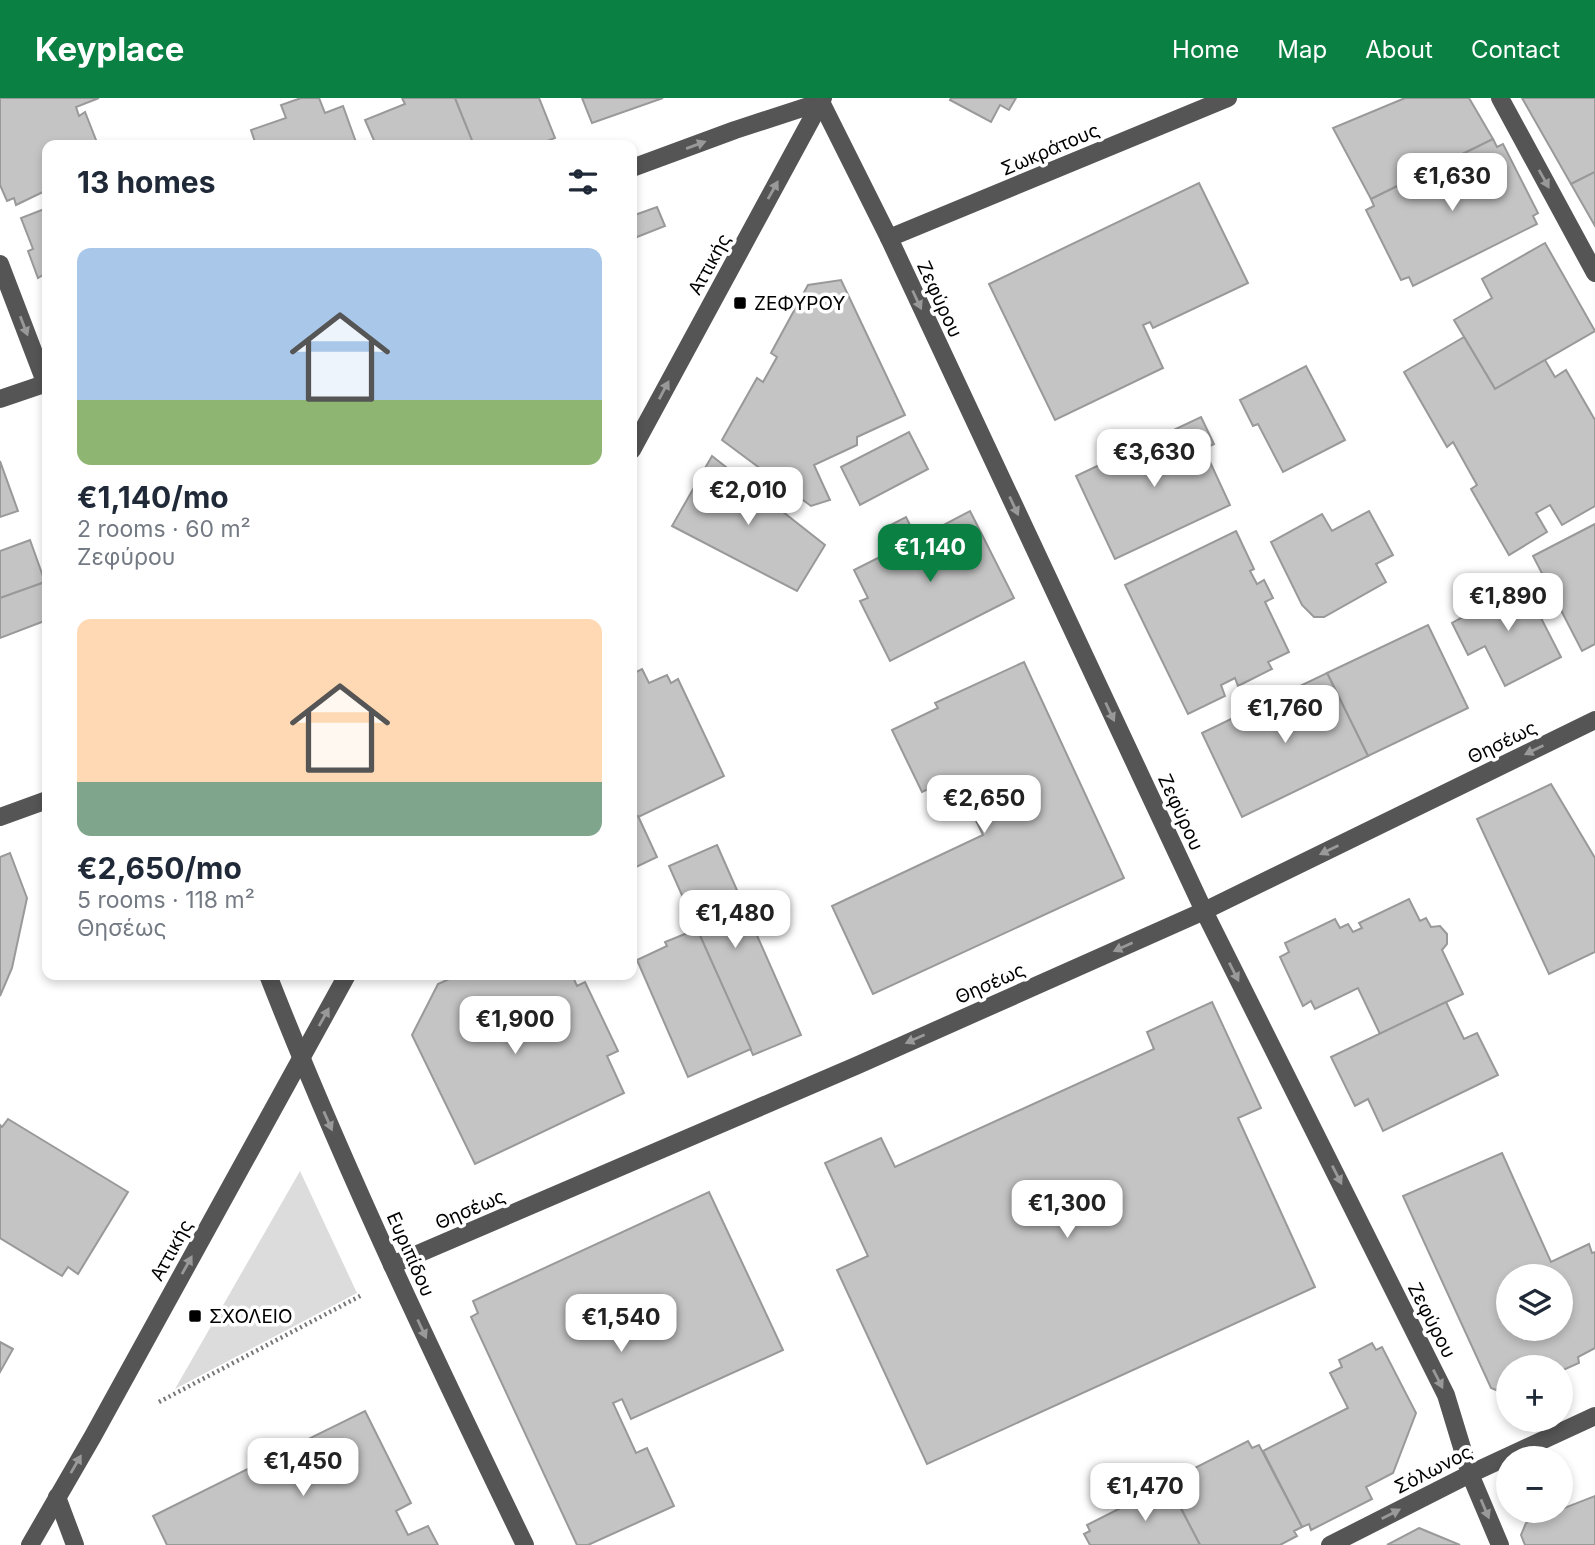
<!DOCTYPE html>
<html lang="en">
<head>
<meta charset="utf-8">
<style>
	body { margin:0; font-family:Inter,sans-serif; background:#f2f2f3; color:#1f2937; height:100vh; display:flex; flex-direction:column; font-size:26px; white-space:nowrap }
	* { box-sizing:border-box; margin:0 }
	p { font-size:23px; color:#747a83 }
	.icon { flex:none; width:38px; height:38px; fill:none; stroke:currentColor; stroke-width:2; stroke-linecap:round; stroke-linejoin:round }
	.map { position:relative; flex:1; overflow:hidden }
	.sheet { position:absolute; left:42px; top:42px; width:595px; height:840px; display:flex; flex-direction:column; background:#fff; border-radius:14px; box-shadow:0 4px 10px #0003 }
	.sheet>* { flex:none }
	.buttons { position:absolute; left:1496px; top:1166px; display:grid; gap:14px }
	.buttons a { display:grid; place-items:center; width:77px; height:77px; border-radius:50%; background:#fff; box-shadow:0 4px 10px #0003; font-size:35px }
	.price { position:absolute; translate:-50% -60px; padding:0 16px; border-radius:14px; background:#fff; color:#222; font-size:23px; line-height:46px; filter:drop-shadow(0 2px 4px #0008) }
	.price::after { content:''; position:absolute; left:50%; top:42px; width:21px; height:16px; margin-left:-10px; background:inherit; clip-path:polygon(0 0,100% 0,50% 100%) }
	.price.on { background:#0b8043; color:#fff }
	ul { padding:0; list-style:none }
	li { display:grid; align-content:center; gap:14px; height:371px; padding:0 35px }
	li span { display:grid; place-items:center; height:217px; border-radius:14px; color:#555 }
	li>.icon { margin-inline-start:auto }
	span .icon { width:126px; height:126px; fill:#fffc; stroke-width:1 }
	li b { font-size:30px }
	h2 { display:flex; justify-content:space-between; align-items:center; height:84px; padding:0 35px; font-size:30px }
	header { display:flex; align-items:center; gap:42px; box-sizing:border-box; height:98px; padding:0 35px; background:#0b8043; color:#fff }
	header strong { font-size:33px }
	nav { display:flex; gap:38px; margin-inline-start:auto; font-size:24px }
	.map>svg:first-child { display:block }
</style>
</head>
<body>
<header>
<strong>Keyplace</strong>
<nav><a>Home</a><a>Map</a><a>About</a><a>Contact</a></nav>
</header>
<div class="map">
<svg width="1595" height="1447" viewBox="0 0 1595 1447">
	<rect width="100%" height="100%" fill="#fff"/>
	<polygon fill="#dcdcdc" points="300,1073 357,1195 175,1291"/>
	<g fill="#c4c4c4" stroke="#999" stroke-width="2" fill-rule="evenodd">
		<polygon points="0,0 99,0 76,9 79,18 85,14 98,47 47,47 47,92 16,107 14,100 7,103 0,87"/>
		<polygon points="301,0 319,0 325,15 343,8 357,47 256,47 251,32 286,20 281,7"/>
		<polygon points="402,0 455,0 474,47 376,47 365,22 405,6"/>
		<polygon points="455,0 539,0 555,40 537,47 474,47"/>
		<polygon points="582,0 663,0 592,25"/>
		<polygon points="951,0 1016,0 1009,12 1000,7 991,24 950,2"/>
		<polygon points="1405,0 1469,0 1493,41 1371,101 1333,30"/>
		<polygon points="1522,0 1595,0 1595,74 1571,86"/>
		<polygon points="1493,41 1497,49 1503,46 1538,115 1533,118 1537,126 1413,188 1409,179 1401,182 1366,112 1374,108 1371,101"/>
		<polygon points="1595,74 1595,128 1571,86"/>
		<polygon points="1199,85 1248,185 1153,230 1150,224 1143,227 1163,270 1055,322 989,186"/>
		<polygon points="657,109 665,128 632,141 632,118"/>
		<polygon points="47,110 47,187 43,177 38,180 28,153 33,151 21,120"/>
		<polygon points="1545,145 1595,233 1495,291 1454,222 1492,200 1482,181"/>
		<polygon points="841,182 905,317 857,339 857,347 814,367 830,402 811,408 722,342 757,280 763,284 777,259 771,255 808,187"/>
		<polygon points="1464,239 1495,291 1545,262 1555,279 1566,272 1595,322 1595,408 1562,427 1550,407 1536,415 1547,434 1509,457 1471,391 1477,387 1453,344 1447,349 1404,274"/>
		<polygon points="1306,268 1345,342 1283,374 1258,326 1253,328 1240,302"/>
		<polygon points="1201,319 1214,346 1204,351 1230,407 1115,461 1076,378"/>
		<polygon points="909,334 928,371 860,407 841,369"/>
		<polygon points="712,358 825,447 797,493 672,428"/>
		<polygon points="0,363 18,413 0,419"/>
		<polygon points="970,413 1014,500 890,563 860,503 868,500 854,472 894,452 883,431 906,419 917,441"/>
		<polygon points="1369,413 1393,457 1376,466 1386,484 1324,519 1314,519 1302,507 1271,444 1322,416 1332,433"/>
		<polygon points="1595,426 1595,546 1582,553 1533,458"/>
		<polygon points="1236,433 1254,471 1250,473 1257,486 1264,482 1273,500 1265,504 1289,554 1268,564 1272,571 1238,588 1235,580 1221,587 1225,598 1188,616 1125,487"/>
		<polygon points="30,442 45,484 0,500 0,453"/>
		<polygon points="1521,481 1561,559 1505,588 1485,548 1468,557 1452,525 1468,516 1465,510"/>
		<polygon points="45,484 47,490 47,522 0,540 0,500"/>
		<polygon points="1428,527 1468,610 1368,658 1327,575"/>
		<polygon points="1024,564 1124,780 873,896 832,808 983,737 955,679 922,694 892,632 938,610 935,605"/>
		<polygon points="642,571 649,585 667,577 671,585 678,581 724,678 632,722 632,576"/>
		<polygon points="1327,575 1368,658 1242,719 1202,635"/>
		<polygon points="1551,686 1595,760 1595,854 1549,876 1477,721"/>
		<polygon points="638,718 657,759 632,771 632,722"/>
		<polygon points="717,747 801,937 753,957 669,768"/>
		<polygon points="10,755 27,800 12,870 0,898 0,759"/>
		<polygon points="1409,801 1420,823 1426,820 1431,829 1440,828 1447,836 1447,846 1442,852 1463,896 1380,936 1358,890 1315,911 1311,903 1303,908 1280,859 1289,854 1285,845 1335,821 1340,830 1348,826 1353,834 1362,830 1359,825"/>
		<polygon points="697,831 751,951 688,979 637,862 667,848 665,844"/>
		<polygon points="458,877 572,877 577,888 585,884 618,953 607,958 624,995 475,1066 412,937 438,886"/>
		<polygon points="1212,904 1261,1010 1238,1020 1315,1189 927,1366 837,1172 868,1158 825,1065 881,1040 895,1069 1154,951 1147,934"/>
		<polygon points="1446,904 1464,941 1477,935 1498,977 1383,1033 1368,1001 1355,1008 1331,959"/>
		<polygon points="8,1021 128,1094 78,1176 68,1169 62,1178 0,1140 0,1027 2,1029"/>
		<path d="M1502,1055L1551,1164L1589,1146L1592,1155L1595,1154V1250L1578,1259L1579,1265L1561,1273V1269H1508V1297L1491,1290L1403,1098ZM1508,1178H1561V1230H1508Z"/>
		<polygon points="709,1094 783,1252 631,1321 622,1301 613,1305 636,1355 647,1350 674,1408 588,1447 577,1447 471,1219 478,1215 473,1203"/>
		<polygon points="0,1244 13,1251 0,1274"/>
		<polygon points="1372,1245 1376,1252 1382,1249 1416,1315 1393,1375 1366,1389 1372,1401 1311,1432 1309,1426 1302,1429 1263,1353 1348,1310 1330,1275 1342,1269 1339,1262"/>
		<polygon points="365,1313 411,1405 396,1413 408,1437 428,1428 438,1447 167,1447 153,1418"/>
		<polygon points="1248,1343 1252,1350 1259,1347 1302,1429 1294,1433 1297,1438 1280,1447 1200,1447 1171,1391 1176,1389 1173,1381"/>
		<polygon points="1168,1386 1200,1447 1090,1447 1084,1436 1090,1433 1087,1427"/>
		<polygon points="1595,1398 1595,1447 1525,1447 1521,1437 1526,1425"/>
		<polygon points="1419,1430 1460,1447 1387,1447"/>
	</g>
	<g fill="none" stroke-linecap="round" stroke-linejoin="round">
		<polyline stroke="#777" stroke-width="4.5" stroke-dasharray="2 3.5" stroke-linecap="butt" points="159,1304 362,1197"/>
		<g stroke="#555" stroke-width="18">
			<polyline points="819,0 889,140 1204,813 1446,1297 1470,1376 1500,1447"/>
			<polyline points="1500,0 1595,175"/>
			<polyline points="632,70 735,32 821,4"/>
			<polyline points="889,140 1228,0"/>
			<polyline points="0,166 47,289"/>
			<polyline points="0,301 47,285"/>
			<polyline points="632,352 823,0"/>
			<polyline points="0,719 47,702"/>
			<path d="M268,877C344,1071 434,1259 525,1447"/>
			<polyline points="392,1167 858,967 1204,813 1595,622"/>
			<polyline points="57,1399 75,1447"/>
			<polyline points="30,1447 93,1338 347,877"/>
			<polyline points="1330,1447 1470,1376 1595,1318"/>
		</g>
	</g>
	<defs><path id="oneway-solid" d="M-6-.8H1V-3.2L6.5 0L1 3.2V.8H-6Z" transform="scale(1.75)"/></defs>
	<g fill="#999">
		<use href="#oneway-solid" transform="translate(696 47) rotate(-20)"/>
		<use href="#oneway-solid" transform="translate(1544 81) rotate(61)"/>
		<use href="#oneway-solid" transform="translate(773 92) rotate(-61)"/>
		<use href="#oneway-solid" transform="translate(917 202) rotate(65)"/>
		<use href="#oneway-solid" transform="translate(24 228) rotate(69)"/>
		<use href="#oneway-solid" transform="translate(664 292) rotate(-62)"/>
		<use href="#oneway-solid" transform="translate(1014 408) rotate(65)"/>
		<use href="#oneway-solid" transform="translate(1110 614) rotate(65)"/>
		<use href="#oneway-solid" transform="translate(1534 652) rotate(154)"/>
		<use href="#oneway-solid" transform="translate(1329 752) rotate(154)"/>
		<use href="#oneway-solid" transform="translate(1123 849) rotate(156)"/>
		<use href="#oneway-solid" transform="translate(1234 874) rotate(63)"/>
		<use href="#oneway-solid" transform="translate(324 919) rotate(-61)"/>
		<use href="#oneway-solid" transform="translate(915 941) rotate(156)"/>
		<use href="#oneway-solid" transform="translate(328 1023) rotate(66)"/>
		<use href="#oneway-solid" transform="translate(1337 1077) rotate(63)"/>
		<use href="#oneway-solid" transform="translate(187 1167) rotate(-61)"/>
		<use href="#oneway-solid" transform="translate(422 1231) rotate(65)"/>
		<use href="#oneway-solid" transform="translate(1438 1281) rotate(63)"/>
		<use href="#oneway-solid" transform="translate(76 1366) rotate(-60)"/>
		<use href="#oneway-solid" transform="translate(1485 1411) rotate(67)"/>
		<use href="#oneway-solid" transform="translate(1391 1416) rotate(-27)"/>
	</g>
	<g fill="#000" stroke="#fff" stroke-width="2.5">
		<rect x="733" y="198" width="14" height="14" rx="3.5"/>
		<rect x="188" y="1211" width="14" height="14" rx="3.5"/>
	</g>
	<g text-anchor="middle" stroke-width="7" stroke-linejoin="round" paint-order="stroke">
		<g font-size="19" fill="#000" stroke="#fff">
			<text transform="translate(1050 51) rotate(-23)" y="7">Σωκράτους</text>
			<text transform="translate(709 166) rotate(-61)" y="7">Αττικής</text>
			<text transform="translate(940 201) rotate(65)" y="7">Ζεφύρου</text>
			<text transform="translate(1502 644) rotate(-26)" y="7">Θησέως</text>
			<text transform="translate(1181 714) rotate(65)" y="7">Ζεφύρου</text>
			<text transform="translate(990 885) rotate(-24)" y="7">Θησέως</text>
			<text transform="translate(470 1111) rotate(-23)" y="7">Θησέως</text>
			<text transform="translate(171 1152) rotate(-61)" y="7">Αττικής</text>
			<text transform="translate(411 1156) rotate(66)" y="7">Ευριπίδου</text>
			<text transform="translate(1432 1222) rotate(63)" y="7">Ζεφύρου</text>
			<text transform="translate(1433 1371) rotate(-27)" y="7">Σόλωνος</text>
		</g>
		<g font-size="19" fill="#000" stroke="#fff" text-anchor="start">
			<text x="754" y="212">ΖΕΦΥΡΟΥ</text>
			<text x="209" y="1225">ΣΧΟΛΕΙΟ</text>
		</g>
	</g>
</svg>
<div class="buttons">
<a><svg class="icon" aria-label="layers" viewBox="0 0 24 24"><path d="M12 4l9 5-9 5-9-5zM3 14l9 5 9-5"/></svg></a>
<a>+</a>
<a>−</a>
</div>
<b class="price" style="left:1452px;top:115px">€1,630</b>
<b class="price" style="left:1154px;top:391px">€3,630</b>
<b class="price" style="left:748px;top:429px">€2,010</b>
<b class="price on" style="left:930px;top:486px">€1,140</b>
<b class="price" style="left:1508px;top:535px">€1,890</b>
<b class="price" style="left:1285px;top:647px">€1,760</b>
<b class="price" style="left:984px;top:737px">€2,650</b>
<b class="price" style="left:735px;top:852px">€1,480</b>
<b class="price" style="left:515px;top:958px">€1,900</b>
<b class="price" style="left:1067px;top:1142px">€1,300</b>
<b class="price" style="left:621px;top:1256px">€1,540</b>
<b class="price" style="left:303px;top:1400px">€1,450</b>
<b class="price" style="left:1145px;top:1425px">€1,470</b>
<section class="sheet">
<h2>13 homes<svg class="icon" aria-label="filters" viewBox="0 0 24 24"><path d="M4 7h16M4 17h16"/><circle cx="9" cy="7" r="2"/><circle cx="15" cy="17" r="2"/></svg></h2>
<ul>
<li><span style="background:linear-gradient(#a9c7e8 70%,#8fb573 0)"><svg class="icon" aria-label="home" viewBox="0 0 24 24"><path d="M3 11l9-7 9 7M6 9v11h12V9"/></svg></span><div><b>€1,140/mo</b><p>2 rooms · 60 m²</p><p>Ζεφύρου</p></div></li>
<li><span style="background:linear-gradient(#ffd9b3 75%,#7fa58c 0)"><svg class="icon" aria-label="home" viewBox="0 0 24 24"><path d="M3 11l9-7 9 7M6 9v11h12V9"/></svg></span><div><b>€2,650/mo</b><p>5 rooms · 118 m²</p><p>Θησέως</p></div></li>
</ul>
</section>
</div>
</body>
</html>
